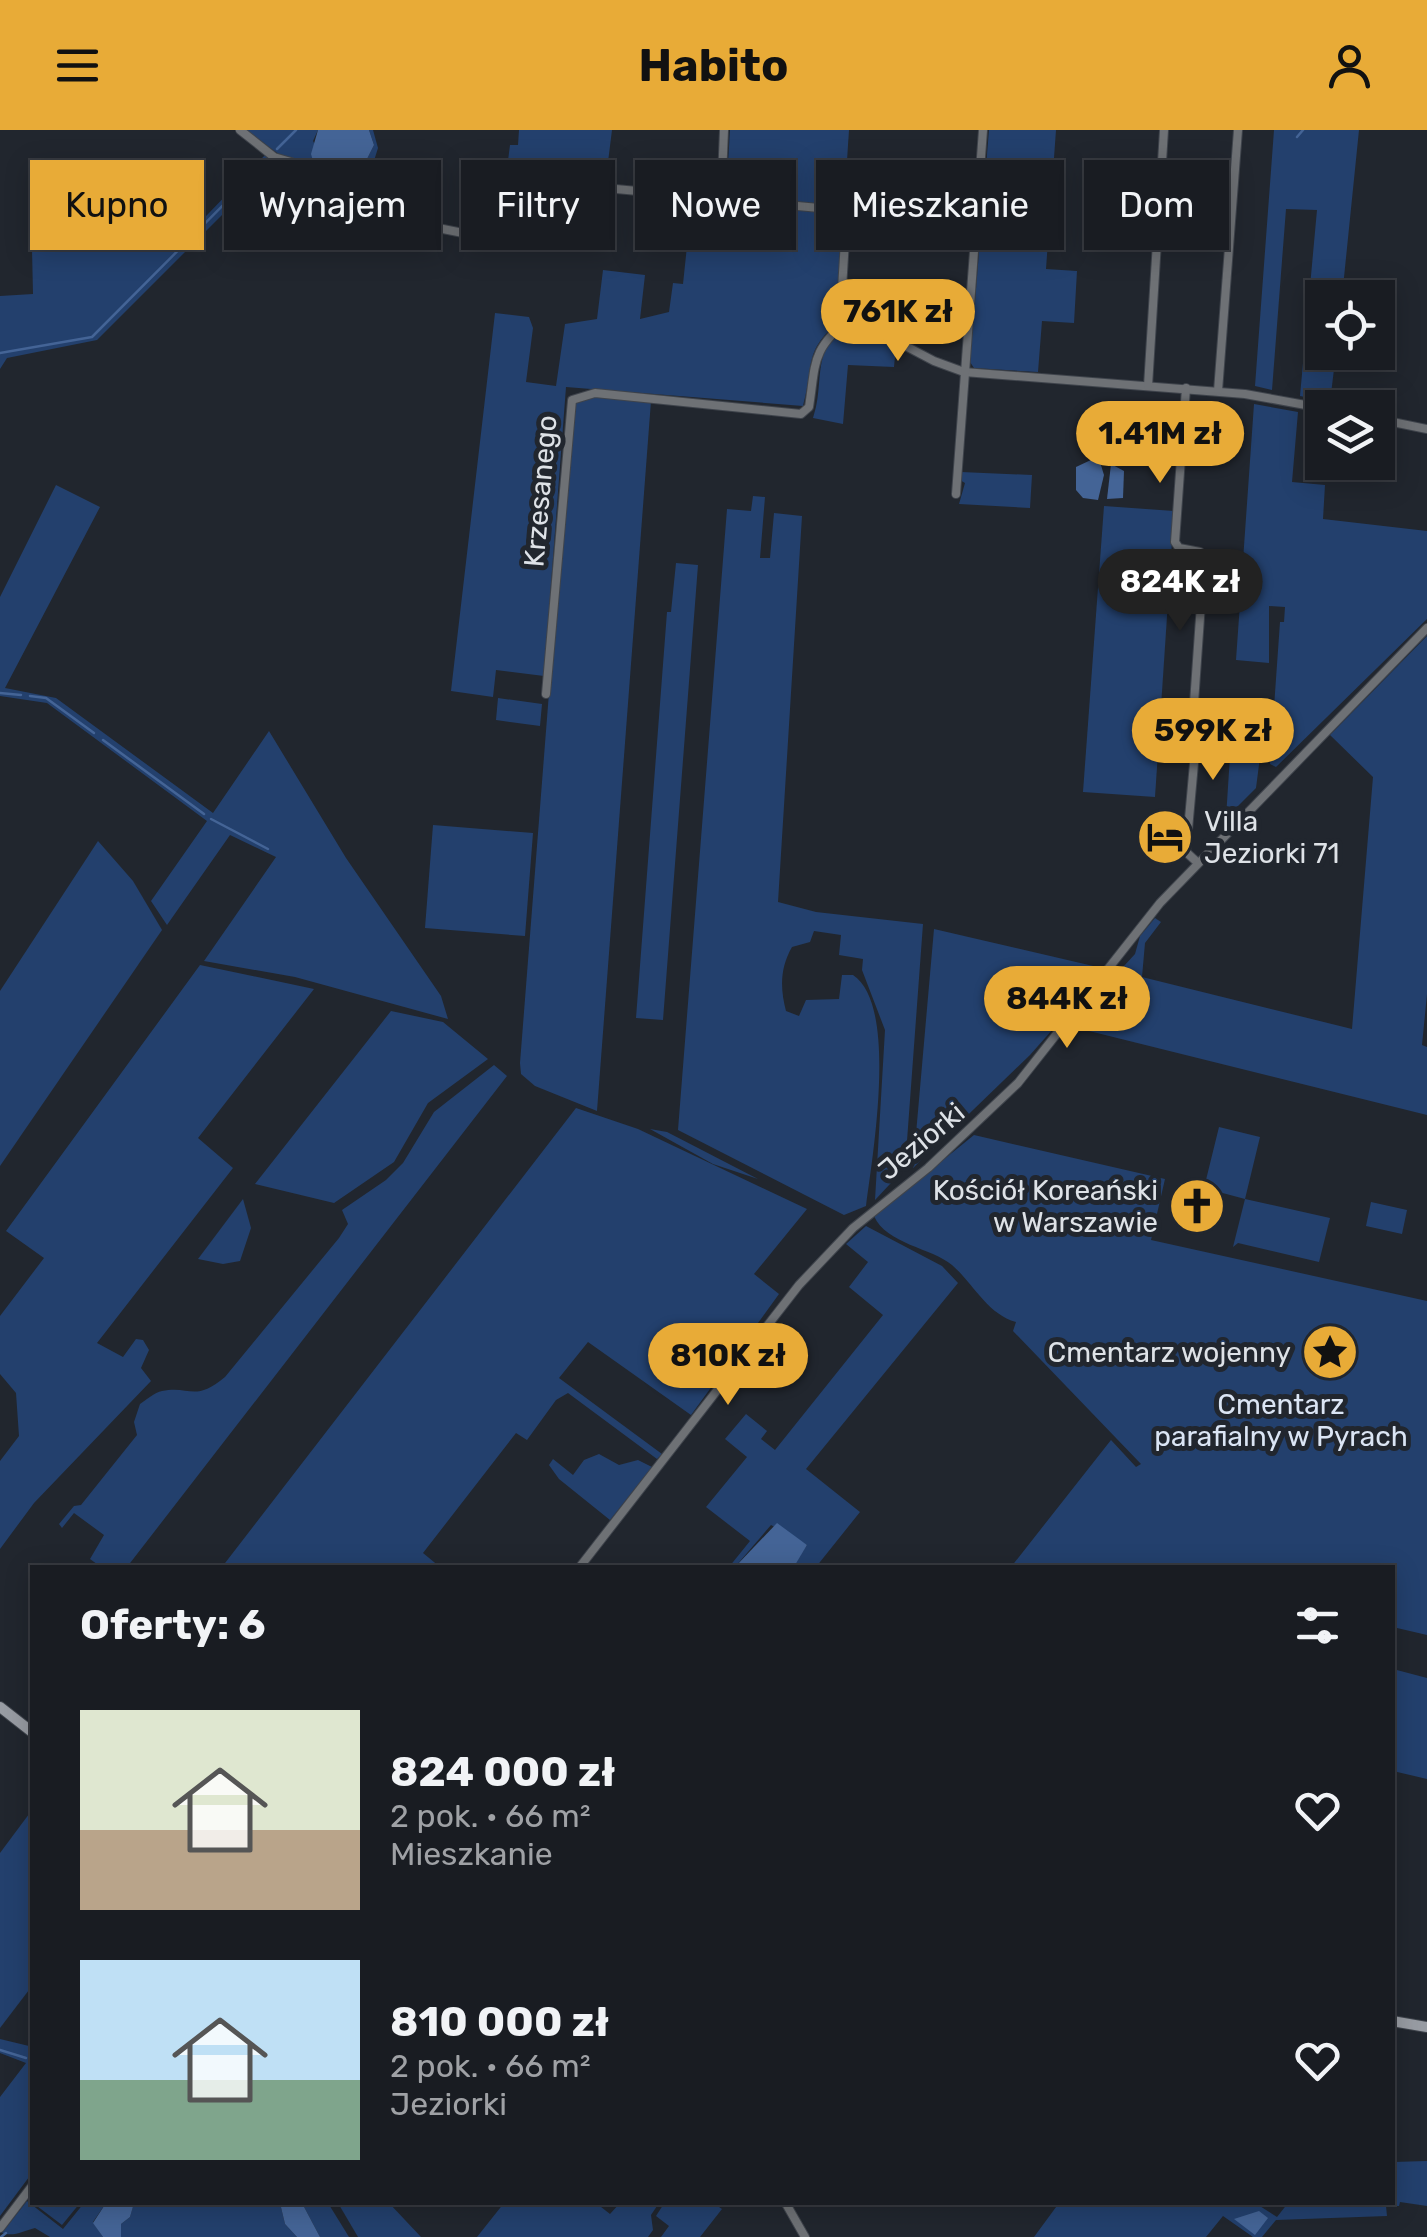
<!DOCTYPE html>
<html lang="pl">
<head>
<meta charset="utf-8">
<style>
	body { margin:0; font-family:Rubik,sans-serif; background:#22252a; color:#f1f3f6; height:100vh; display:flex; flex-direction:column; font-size:38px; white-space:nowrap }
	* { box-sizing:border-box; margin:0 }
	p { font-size:32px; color:#9fa1a5 }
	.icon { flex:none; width:55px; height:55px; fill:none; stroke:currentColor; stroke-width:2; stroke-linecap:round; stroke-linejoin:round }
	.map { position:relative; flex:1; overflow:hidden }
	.drawer { position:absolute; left:30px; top:1435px; width:1365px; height:640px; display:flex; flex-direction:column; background:#191c22; border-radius:0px; box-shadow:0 5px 25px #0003,0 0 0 2px #373a40 }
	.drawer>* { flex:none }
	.hud { position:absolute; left:30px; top:30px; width:1368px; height:90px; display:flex; gap:20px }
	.controls { position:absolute; left:1305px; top:150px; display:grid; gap:20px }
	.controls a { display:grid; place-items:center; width:90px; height:90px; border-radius:0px; background:#191c22; box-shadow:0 5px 25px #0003,0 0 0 2px #373a40; font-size:50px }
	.price { position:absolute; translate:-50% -85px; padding:0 22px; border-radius:35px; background:#e8ab37; color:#111; font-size:32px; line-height:65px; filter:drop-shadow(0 2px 5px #0008) }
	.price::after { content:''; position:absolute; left:50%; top:60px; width:30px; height:22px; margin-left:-15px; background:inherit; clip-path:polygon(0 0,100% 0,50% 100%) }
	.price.active { background:#222; color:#fff }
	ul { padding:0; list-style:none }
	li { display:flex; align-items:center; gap:30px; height:250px; padding:0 50px }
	li span { display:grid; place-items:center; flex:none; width:280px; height:200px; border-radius:0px; color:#555 }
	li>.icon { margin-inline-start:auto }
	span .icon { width:120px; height:120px; fill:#fffc; stroke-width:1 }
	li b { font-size:42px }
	h2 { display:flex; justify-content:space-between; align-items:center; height:120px; padding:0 50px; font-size:42px }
	.tag { padding:0 35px; border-radius:0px; background:#191c22; box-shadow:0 5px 25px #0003,0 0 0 2px #373a40; font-size:35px; line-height:90px }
	.tag.active { background:#e8ab37; color:#111 }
	header { display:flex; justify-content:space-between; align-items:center; height:130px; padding:0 50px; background:#e8ab37; color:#111; font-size:45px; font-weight:700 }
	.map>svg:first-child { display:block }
</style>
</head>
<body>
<header><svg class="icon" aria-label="menu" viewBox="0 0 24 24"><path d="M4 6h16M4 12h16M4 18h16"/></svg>Habito<svg class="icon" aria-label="person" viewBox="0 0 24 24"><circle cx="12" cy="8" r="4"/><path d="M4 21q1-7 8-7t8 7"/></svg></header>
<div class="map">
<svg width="1427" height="2107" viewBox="0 0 1427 2107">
	<rect width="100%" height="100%" fill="#21262e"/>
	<g fill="#23406d">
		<polygon points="246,0 318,0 313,11 326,36 363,37 374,15 369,0 373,0 378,18 368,50 280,25"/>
		<polygon points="519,0 612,0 605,56 506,46 510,15 518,15"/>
		<polygon points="730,0 849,0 844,76 726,67"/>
		<polygon points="989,0 1056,0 1046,139 1077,141 1074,193 1042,191 1038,242 974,238 970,232"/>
		<polygon points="1274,0 1359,0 1342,167 1322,168 1322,222 1336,223 1330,272 1300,266 1317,80 1286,79 1272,260 1255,256"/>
		<polygon points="265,25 275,32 97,210 7,228 0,239 0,166 33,164 32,119 181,112"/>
		<polygon points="482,51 509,53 501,97 477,100"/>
		<polygon points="869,53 897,56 894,86 866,84"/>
		<path d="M697,73L805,78L837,86L842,93L838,166L842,190C802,220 815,235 803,276L566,257L544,546L496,540L493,567L451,561L495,183L529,187L533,198L526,252L556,256L565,194L597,189L603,140L645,145L640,189L669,182L673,153L683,154L691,78Z"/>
		<path d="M850,195L896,216L894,237L848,235L843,294L813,288C826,251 809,218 850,195Z"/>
		<polygon points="585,266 651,271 597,981 535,956 521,944 520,933 571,282 574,273"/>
		<polygon points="1254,274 1298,282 1292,352 1325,355 1323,389 1427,401 1427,489 1276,637 1270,634 1280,492 1284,492 1285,477 1269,476 1269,533 1236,530"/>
		<polygon points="961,342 1032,345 1030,378 959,374 965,353 960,350"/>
		<polygon points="56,355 100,377 5,558 56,568 213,683 269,601 346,728 441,866 448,889 295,847 204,831 276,727 230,705 167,795 151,771 207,691 47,573 0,566 0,467"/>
		<path d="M753,366L765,367L760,428H770L774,383L802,386L778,772L816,782L923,794L905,1038L875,1070L885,900L862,840L863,829L839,825L841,805L814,801L810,812L792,817C780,838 780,858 786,881L799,886L806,870L839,869L842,845H853C899,875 872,1028 866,1076L844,1085L678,1000L727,379L751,381Z"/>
		<polygon points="1104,376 1174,381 1155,667 1083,662"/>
		<polygon points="676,433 698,435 663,890 636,888 667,482 671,482"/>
		<polygon points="1427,506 1427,864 1422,915 1427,917 1427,985 1069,896 1135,824 1140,806 1155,788 1161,792 1145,813 1142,847 1352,899 1373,647 1330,605"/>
		<polygon points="498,568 542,574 540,596 496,590"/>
		<polygon points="1232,585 1265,588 1256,658 1226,688 1231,610 1200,607 1201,586 1231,589"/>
		<polygon points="433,695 533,703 525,806 425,798"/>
		<polygon points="98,711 133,751 162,800 0,1036 0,861"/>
		<polygon points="934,799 1106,839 1030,925 913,1038"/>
		<polygon points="200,835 314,859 198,1008 233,1038 97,1213 123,1227 136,1209 143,1210 149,1220 141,1238 151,1251 34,1373 0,1419 0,1331 19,1306 16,1263 0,1244 0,1186 44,1128 6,1101"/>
		<polygon points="391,881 443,892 488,929 428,973 394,1032 334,1073 255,1054"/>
		<path d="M494,935L507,946L127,1437H101L90,1429L104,1405L74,1383L62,1398L59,1394L74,1376L81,1375L137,1305L134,1292L140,1274C145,1271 155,1262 162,1261C190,1255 194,1273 225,1247L339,1108L348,1094L342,1080L386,1050L403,1033L434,982Z"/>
		<polygon points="576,978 638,999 807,1079 754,1144 779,1164 691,1285 588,1212 559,1248 662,1324 657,1329 568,1263 556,1270 527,1310 516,1303 423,1423 440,1437 222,1437"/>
		<polygon points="1219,997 1260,1007 1245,1069 1330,1088 1319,1132 1238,1113 1233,1117 1245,1069 1204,1058"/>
		<polygon points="650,999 667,1002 758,1049 713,1034"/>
		<path d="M974,1005L1165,1049L1151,1110L1427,1171V1505L1397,1498L1393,1516L1392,1438L1011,1437L1111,1310L1136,1337L1141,1334L1013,1201L1016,1192C987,1184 973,1153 952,1135C932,1118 886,1114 874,1086Z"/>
		<polygon points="243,1069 251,1098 240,1131 223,1134 198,1129"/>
		<polygon points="1371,1072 1407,1080 1402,1104 1366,1096"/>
		<polygon points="866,1096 942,1136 958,1153 806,1339 860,1382 816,1437 792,1437 807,1415 771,1395 735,1437 729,1437 750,1411 706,1377 747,1327 725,1309 746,1284 767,1301 761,1309 775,1320 883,1185 849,1157 868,1132 846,1114"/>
		<polygon points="599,1324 619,1335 638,1330 652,1337 610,1390 559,1349 549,1335 553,1329 573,1345 584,1330"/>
		<polygon points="1393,1539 1427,1548 1427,1649 1393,1641"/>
		<polygon points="32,1680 32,1856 0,1898 0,1723"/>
		<polygon points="0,1909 29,1916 32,1923 32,2043 0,2086 0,1967 26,1933 0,1923"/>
		<polygon points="1427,2031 1427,2076 1400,2072 1399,2076 1386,2076 1387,2086 1276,2090 1262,2107 1253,2107 1223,2086 1206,2107 1034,2107 1059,2073 1255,2073 1277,2087 1288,2073 1392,2072 1393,2032"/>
		<path d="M27,2071L63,2099L84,2073H106L93,2092L103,2107H50L35,2098C23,2101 14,2107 2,2103Z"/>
		<polygon points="134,2072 280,2073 285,2094 297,2107 121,2107 121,2094 130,2087"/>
		<polygon points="665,2072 713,2073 722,2079 700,2107 661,2107 669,2096 656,2086"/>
		<polygon points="33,2073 33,2072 80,2073 62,2095"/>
		<polygon points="302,2073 328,2073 349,2107 320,2107"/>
		<polygon points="338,2073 389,2073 421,2107 358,2107"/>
		<polygon points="504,2073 596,2073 610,2084 620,2073 659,2073 651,2085 653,2100 648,2107 477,2107"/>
	</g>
	<g fill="#446496">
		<polygon points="318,0 369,0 374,15 363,37 314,34 311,24"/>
		<polygon points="1093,329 1100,332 1104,345 1098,370 1083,368 1076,360 1076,337"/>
		<polygon points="1111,334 1124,341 1123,368 1107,369"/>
		<polygon points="777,1393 807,1415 795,1435 735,1437"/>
		<polygon points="106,2073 134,2073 130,2087 121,2094 121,2107 103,2107 93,2093"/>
		<polygon points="280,2073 302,2073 320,2107 297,2107 285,2094"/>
		<polygon points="1259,2081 1268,2088 1255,2105 1234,2089"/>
	</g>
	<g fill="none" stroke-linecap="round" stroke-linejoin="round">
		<g stroke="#446496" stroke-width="2.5">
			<polyline points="1297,7 1303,0"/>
			<polyline points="277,19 296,0"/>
			<polyline points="0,223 92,207 266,32"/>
			<polyline points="0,563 21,565"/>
			<polyline points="30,566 46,568 94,603"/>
			<polyline points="103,610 204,684"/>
			<polyline points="211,689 268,719"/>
			<polyline points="0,1920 26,1928"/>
			<polyline points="1,2107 6,2103"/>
		</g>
		<g stroke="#3f444c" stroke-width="10">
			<g id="street">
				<polyline points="240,0 274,27 359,52 418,94 463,103 503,100 512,55 519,50 830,79 841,84 846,94 841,175 845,184 934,231 964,242 1245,264 1322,278"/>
				<polyline points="721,72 724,0"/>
				<polyline points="1148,256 1164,0"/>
				<polyline points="1186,258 1175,412 1179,418 1200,422 1204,431 1194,573"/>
				<polyline points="1218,261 1238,0"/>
				<polyline points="1378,289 1427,299"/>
				<polyline points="956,364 983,0"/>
				<path d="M546,564L572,270L595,263L801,284L809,277C816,232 811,220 850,188"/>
				<polyline points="1198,733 1186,722 1198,589"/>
				<polyline points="579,1438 799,1155 853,1098 928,1038 1018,953 1160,773 1427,498"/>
				<polyline points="785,2072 805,2107"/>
				<polyline points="0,2098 32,2056"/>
			</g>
		</g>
		<g stroke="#3f444c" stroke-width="12">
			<g id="secondary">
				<polyline points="0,1577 32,1602"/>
				<polyline points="1392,1891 1427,1897"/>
			</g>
		</g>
		<use href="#street" stroke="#6e7175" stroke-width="8"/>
		<use href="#secondary" stroke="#989ca3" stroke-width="10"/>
	</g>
	<defs>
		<g id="hotel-disc" transform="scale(2.875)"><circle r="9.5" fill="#e8ab37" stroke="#21262e"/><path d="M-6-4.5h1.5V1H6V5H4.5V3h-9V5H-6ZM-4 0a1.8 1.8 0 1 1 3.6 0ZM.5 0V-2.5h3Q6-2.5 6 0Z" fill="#111"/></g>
		<g id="church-disc" transform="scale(2.875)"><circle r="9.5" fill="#e8ab37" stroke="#21262e"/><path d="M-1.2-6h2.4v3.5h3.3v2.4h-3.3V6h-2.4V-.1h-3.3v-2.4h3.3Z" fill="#111"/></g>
		<g id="sight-disc" transform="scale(2.875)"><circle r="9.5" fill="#e8ab37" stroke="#21262e"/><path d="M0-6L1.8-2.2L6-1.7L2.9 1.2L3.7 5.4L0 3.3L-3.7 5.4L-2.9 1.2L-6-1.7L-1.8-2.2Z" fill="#111"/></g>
	</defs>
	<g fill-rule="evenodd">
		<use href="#hotel-disc" x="1165" y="707"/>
		<use href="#church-disc" x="1197" y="1076"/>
		<use href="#sight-disc" x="1330" y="1222"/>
	</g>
	<g text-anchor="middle" stroke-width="10" stroke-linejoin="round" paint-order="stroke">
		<g font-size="28" fill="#dee2e7" stroke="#21262e">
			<text transform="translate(540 361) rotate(-85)" y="10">Krzesanego</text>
			<text transform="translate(921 1011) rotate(-40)" y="10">Jeziorki</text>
		</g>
		<g font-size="28" fill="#dee2e7" stroke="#21262e" text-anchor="end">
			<text x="1204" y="701" text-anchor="start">Villa<tspan x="1204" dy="32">Jeziorki 71</tspan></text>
			<text x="1158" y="1070">Kościół Koreański<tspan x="1158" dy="32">w Warszawie</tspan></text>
			<text x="1291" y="1232">Cmentarz wojenny</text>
		</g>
		<g font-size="28" fill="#dbe5f4" stroke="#21262e">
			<text x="1281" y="1284">Cmentarz<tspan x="1281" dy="32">parafialny w Pyrach</tspan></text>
		</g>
	</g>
</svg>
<div class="controls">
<a><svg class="icon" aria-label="locate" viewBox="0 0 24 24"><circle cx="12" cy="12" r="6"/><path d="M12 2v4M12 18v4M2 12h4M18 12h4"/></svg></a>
<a><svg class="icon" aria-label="layers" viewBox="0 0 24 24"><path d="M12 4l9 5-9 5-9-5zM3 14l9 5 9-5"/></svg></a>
</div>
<b class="price" style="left:898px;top:234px">761K zł</b>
<b class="price" style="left:1160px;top:356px">1.41M zł</b>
<b class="price active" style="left:1180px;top:504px">824K zł</b>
<b class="price" style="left:1213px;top:653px">599K zł</b>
<b class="price" style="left:1067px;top:921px">844K zł</b>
<b class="price" style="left:728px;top:1278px">810K zł</b>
<div class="hud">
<a class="tag active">Kupno</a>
<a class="tag">Wynajem</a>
<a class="tag">Filtry</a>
<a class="tag">Nowe</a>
<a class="tag">Mieszkanie</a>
<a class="tag">Dom</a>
</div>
<section class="drawer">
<h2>Oferty: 6<svg class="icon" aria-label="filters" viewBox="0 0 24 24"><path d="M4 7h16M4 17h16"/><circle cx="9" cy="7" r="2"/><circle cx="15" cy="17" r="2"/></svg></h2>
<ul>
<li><span style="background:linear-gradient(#dfe7d0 60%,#b9a48a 0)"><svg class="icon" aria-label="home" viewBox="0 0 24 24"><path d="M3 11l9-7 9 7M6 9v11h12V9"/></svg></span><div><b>824 000 zł</b><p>2 pok. · 66 m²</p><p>Mieszkanie</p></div><svg class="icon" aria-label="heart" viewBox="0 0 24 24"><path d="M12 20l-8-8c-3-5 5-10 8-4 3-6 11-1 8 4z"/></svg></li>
<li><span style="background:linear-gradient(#bfe0f5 60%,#7fa58c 0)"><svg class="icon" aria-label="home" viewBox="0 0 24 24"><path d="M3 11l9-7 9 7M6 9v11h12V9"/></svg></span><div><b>810 000 zł</b><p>2 pok. · 66 m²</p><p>Jeziorki</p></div><svg class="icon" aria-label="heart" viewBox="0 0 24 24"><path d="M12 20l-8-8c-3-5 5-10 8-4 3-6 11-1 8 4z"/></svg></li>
</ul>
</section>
</div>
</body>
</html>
